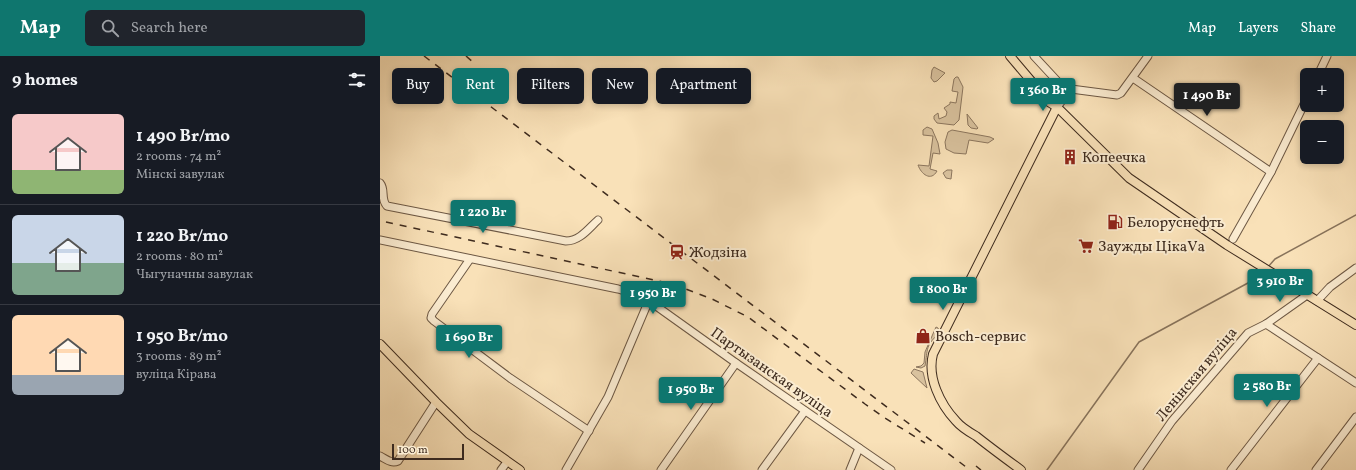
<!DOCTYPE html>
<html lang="en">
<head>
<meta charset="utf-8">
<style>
	body { margin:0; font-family:Vollkorn,serif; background:#20242c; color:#f1f3f6; height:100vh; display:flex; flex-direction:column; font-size:15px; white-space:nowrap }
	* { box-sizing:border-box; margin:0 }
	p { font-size:13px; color:#9ea1a6 }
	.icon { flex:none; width:22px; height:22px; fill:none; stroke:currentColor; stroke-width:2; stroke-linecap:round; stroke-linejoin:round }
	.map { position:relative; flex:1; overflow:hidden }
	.panel { display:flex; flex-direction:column; background:#171b24; width:380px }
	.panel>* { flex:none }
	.top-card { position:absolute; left:12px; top:12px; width:380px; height:36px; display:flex; gap:8px }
	.tools { position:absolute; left:920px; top:12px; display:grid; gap:8px }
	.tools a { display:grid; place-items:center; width:44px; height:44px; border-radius:6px; background:#171b24; box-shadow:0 2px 6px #0003; font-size:20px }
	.scale { position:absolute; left:12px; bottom:10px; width:72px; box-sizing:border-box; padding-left:4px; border:2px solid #3e2b1e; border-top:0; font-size:11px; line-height:14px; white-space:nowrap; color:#3e2b1e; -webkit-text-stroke:3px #fbecd1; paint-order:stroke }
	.price { position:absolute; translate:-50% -34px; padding:0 9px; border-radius:4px; background:#0f766e; color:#fff; font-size:13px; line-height:26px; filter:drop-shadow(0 1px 2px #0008) }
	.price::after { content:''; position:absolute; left:50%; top:24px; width:12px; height:9px; margin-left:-6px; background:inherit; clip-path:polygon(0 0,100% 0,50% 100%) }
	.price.active { background:#222; color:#fff }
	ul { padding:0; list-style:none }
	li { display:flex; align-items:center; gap:12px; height:100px; padding:0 12px }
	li+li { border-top:1px solid #363941 }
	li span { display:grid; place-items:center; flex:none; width:112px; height:80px; border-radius:6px; color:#555 }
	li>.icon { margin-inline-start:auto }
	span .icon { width:48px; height:48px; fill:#fffc; stroke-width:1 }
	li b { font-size:17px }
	h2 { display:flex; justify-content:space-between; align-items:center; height:48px; padding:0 12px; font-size:17px }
	.tag { padding:0 14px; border-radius:6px; background:#171b24; box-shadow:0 2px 6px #0003; font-size:14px; line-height:36px }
	.tag.active { background:#0f766e; color:#fff }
	header { display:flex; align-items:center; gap:24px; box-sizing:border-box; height:56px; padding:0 20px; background:#0f766e; color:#fff }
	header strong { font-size:19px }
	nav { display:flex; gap:22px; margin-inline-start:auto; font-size:14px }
	.search { width:280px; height:36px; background:#20242c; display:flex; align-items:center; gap:10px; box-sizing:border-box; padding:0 14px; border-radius:6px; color:#9ea1a6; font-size:15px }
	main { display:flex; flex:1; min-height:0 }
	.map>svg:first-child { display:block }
</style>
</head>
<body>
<header>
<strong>Map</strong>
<div class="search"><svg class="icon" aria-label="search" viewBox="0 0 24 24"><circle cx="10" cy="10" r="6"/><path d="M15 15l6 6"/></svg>Search here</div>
<nav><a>Map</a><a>Layers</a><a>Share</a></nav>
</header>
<main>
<section class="panel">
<h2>9 homes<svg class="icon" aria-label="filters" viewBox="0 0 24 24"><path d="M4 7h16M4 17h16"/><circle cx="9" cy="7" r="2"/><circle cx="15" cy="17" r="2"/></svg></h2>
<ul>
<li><span style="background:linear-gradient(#f6c9c9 70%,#8fb573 0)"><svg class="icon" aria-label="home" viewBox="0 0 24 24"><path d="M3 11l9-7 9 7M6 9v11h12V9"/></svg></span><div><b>1 490 Br/mo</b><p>2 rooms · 74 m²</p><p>Мінскі завулак</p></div></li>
<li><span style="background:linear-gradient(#c9d6e8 60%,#7fa58c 0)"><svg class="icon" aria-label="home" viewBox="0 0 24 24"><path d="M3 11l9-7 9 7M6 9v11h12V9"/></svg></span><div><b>1 220 Br/mo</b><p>2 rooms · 80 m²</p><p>Чыгуначны завулак</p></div></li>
<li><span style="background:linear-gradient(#ffd9b3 75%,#9aa5b1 0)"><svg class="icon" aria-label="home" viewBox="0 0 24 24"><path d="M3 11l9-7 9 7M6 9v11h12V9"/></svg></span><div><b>1 950 Br/mo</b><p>3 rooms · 89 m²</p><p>вуліца Кірава</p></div></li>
</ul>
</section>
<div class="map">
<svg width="976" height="414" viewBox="0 0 976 414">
	<rect width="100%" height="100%" fill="#f9e1b8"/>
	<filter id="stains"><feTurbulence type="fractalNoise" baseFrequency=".005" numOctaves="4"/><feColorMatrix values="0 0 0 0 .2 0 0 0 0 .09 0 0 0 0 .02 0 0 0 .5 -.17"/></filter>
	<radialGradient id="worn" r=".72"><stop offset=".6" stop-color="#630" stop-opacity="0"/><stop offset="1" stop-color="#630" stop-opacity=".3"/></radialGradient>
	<g fill="#d9c29e" stroke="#8c765e">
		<polygon points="554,11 565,17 557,25 554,26 551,22 552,14"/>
		<polygon points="576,21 578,21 583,31 579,64 574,69 557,67 554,63 554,60 558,57 559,63 566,60 567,56 564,52 570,48 570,46 576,47 578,36 572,35 574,23"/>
		<polygon points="587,58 598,72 597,73 591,72 588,69"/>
		<path d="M547,71L552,73L558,87L560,98L553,97L550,113L557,115C551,126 541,118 538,109L549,110L553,80L543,79V74Z"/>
		<polygon points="572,74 610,81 614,83 608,87 589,84 586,98 574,97 566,93 565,86 568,76"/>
		<polygon points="567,114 572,114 571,123 566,122 563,117"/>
		<path d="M556,271L558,272L560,277C545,289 548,293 545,310L541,312L536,311L541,310L544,307L545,296Z"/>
		<polygon points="534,313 543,316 547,332 531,317"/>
	</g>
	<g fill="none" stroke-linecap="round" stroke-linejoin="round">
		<g stroke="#88735b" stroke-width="1.5">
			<polyline points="888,211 895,203 976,159"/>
			<polyline points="667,414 759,286 879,221 884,215"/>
		</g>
		<g stroke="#6d5844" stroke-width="9">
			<g id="minor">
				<polyline points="654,0 679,27 691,33"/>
				<polyline points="938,19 947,0"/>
				<polyline points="753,22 891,116"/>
				<polyline points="677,51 691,33 737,39 741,37 768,0"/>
				<path d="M0,127C6,134 0,143 7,150L186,185C200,185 209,172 218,164"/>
				<polyline points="853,183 891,116 927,42"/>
				<polyline points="0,184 238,233 258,239 272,247 356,307 511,414"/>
				<polyline points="90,203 52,258 51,262 54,265 130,322 209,375"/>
				<polyline points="937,245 950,231 976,212"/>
				<polyline points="886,268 976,327"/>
				<path d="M0,400C6,403 11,408 18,405L56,346"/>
				<polyline points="121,414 127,406"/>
				<polyline points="186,414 228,341 269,244"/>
				<polyline points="281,414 356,307"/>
				<polyline points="382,414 425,355"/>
				<polyline points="470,414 479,392"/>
				<polyline points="758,414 792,365 868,277 886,268 927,239"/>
				<polyline points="851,414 938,302"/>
				<polyline points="936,414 976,361"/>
			</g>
		</g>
		<g stroke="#3e2b1e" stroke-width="10">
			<g id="major">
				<polyline points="630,0 669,46 677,51 749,122 847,189 976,269"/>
				<polyline points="0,288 56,346 89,378 140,414"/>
				<path d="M641,414C626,403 611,392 596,380C589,376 581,371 576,365C560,348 547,321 553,298L677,51"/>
			</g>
		</g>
		<use href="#minor" stroke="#fbecd1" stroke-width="7"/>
		<use href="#major" stroke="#f9e1b8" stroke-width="8"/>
		<g stroke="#3e2b1e" stroke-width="1.5" stroke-dasharray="7 7" stroke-linecap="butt">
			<polyline points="44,0 590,414"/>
			<polyline points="86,0 95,8"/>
			<polyline points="6,166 274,224 295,229 332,243 368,261 485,348 505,362 545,387"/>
			<polyline points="596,410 601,414"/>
		</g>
	</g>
	<defs>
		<g id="building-bare" transform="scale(1.2)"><path d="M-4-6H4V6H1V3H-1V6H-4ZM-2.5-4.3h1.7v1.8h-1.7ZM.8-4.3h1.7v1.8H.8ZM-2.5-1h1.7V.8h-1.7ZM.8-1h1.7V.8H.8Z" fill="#8f2418" stroke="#fbecd1" stroke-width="2.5" paint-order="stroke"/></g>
		<g id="fuel-bare" transform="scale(1.2)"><path d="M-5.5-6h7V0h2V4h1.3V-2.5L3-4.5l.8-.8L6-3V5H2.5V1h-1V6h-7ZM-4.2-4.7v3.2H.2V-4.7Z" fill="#8f2418" stroke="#fbecd1" stroke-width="2.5" paint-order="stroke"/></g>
		<g id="supermarket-bare" transform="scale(1.2)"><path d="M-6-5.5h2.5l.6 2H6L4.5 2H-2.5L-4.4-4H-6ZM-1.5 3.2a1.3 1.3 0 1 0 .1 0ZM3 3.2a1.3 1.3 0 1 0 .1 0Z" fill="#8f2418" stroke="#fbecd1" stroke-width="2.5" paint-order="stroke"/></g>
		<g id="station-bare" transform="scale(1.2)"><path d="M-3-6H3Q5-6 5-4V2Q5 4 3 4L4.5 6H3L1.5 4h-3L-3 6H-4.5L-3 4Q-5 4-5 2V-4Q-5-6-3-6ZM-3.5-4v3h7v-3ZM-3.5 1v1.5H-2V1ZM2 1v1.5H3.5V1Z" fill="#8f2418" stroke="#fbecd1" stroke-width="2.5" paint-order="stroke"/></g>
		<g id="shop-bare" transform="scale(1.2)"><path d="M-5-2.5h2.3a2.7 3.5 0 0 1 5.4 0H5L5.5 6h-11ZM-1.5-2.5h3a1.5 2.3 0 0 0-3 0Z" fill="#8f2418" stroke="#fbecd1" stroke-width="2.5" paint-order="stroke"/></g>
	</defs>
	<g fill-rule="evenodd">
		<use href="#building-bare" x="690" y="101"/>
		<use href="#fuel-bare" x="735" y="166"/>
		<use href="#supermarket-bare" x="706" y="190"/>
		<use href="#station-bare" x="297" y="196"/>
		<use href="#shop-bare" x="543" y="280"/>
	</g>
	<g text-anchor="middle" stroke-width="4" stroke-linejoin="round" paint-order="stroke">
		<g font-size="15" fill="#3e2b1e" stroke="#fbecd1" text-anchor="start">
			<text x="702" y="106">Копеечка</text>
			<text x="747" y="171">Белоруснефть</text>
			<text x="718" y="195">Заужды ЦікаVа</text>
			<text x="309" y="201">Жодзіна</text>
			<text x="555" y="285">Bosch-сервис</text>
		</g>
		<g font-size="15" fill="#3e2b1e" stroke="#fbecd1">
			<text transform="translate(392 316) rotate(35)" y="5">Партызанская вуліца</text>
			<text transform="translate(816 318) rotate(-50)" y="5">Ленінская вуліца</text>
		</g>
	</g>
	<rect width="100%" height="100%" filter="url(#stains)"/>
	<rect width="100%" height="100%" fill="url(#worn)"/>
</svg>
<div class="tools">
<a>+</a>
<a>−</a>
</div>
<div class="scale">100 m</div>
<b class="price" style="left:663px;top:56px">1 360 Br</b>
<b class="price active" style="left:827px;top:61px">1 490 Br</b>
<b class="price" style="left:103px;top:178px">1 220 Br</b>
<b class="price" style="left:900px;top:247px">3 910 Br</b>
<b class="price" style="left:563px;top:255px">1 800 Br</b>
<b class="price" style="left:273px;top:259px">1 950 Br</b>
<b class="price" style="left:89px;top:303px">1 690 Br</b>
<b class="price" style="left:887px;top:352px">2 580 Br</b>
<b class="price" style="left:311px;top:355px">1 950 Br</b>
<div class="top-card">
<a class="tag">Buy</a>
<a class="tag active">Rent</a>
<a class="tag">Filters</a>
<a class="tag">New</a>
<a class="tag">Apartment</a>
</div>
</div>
</main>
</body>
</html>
